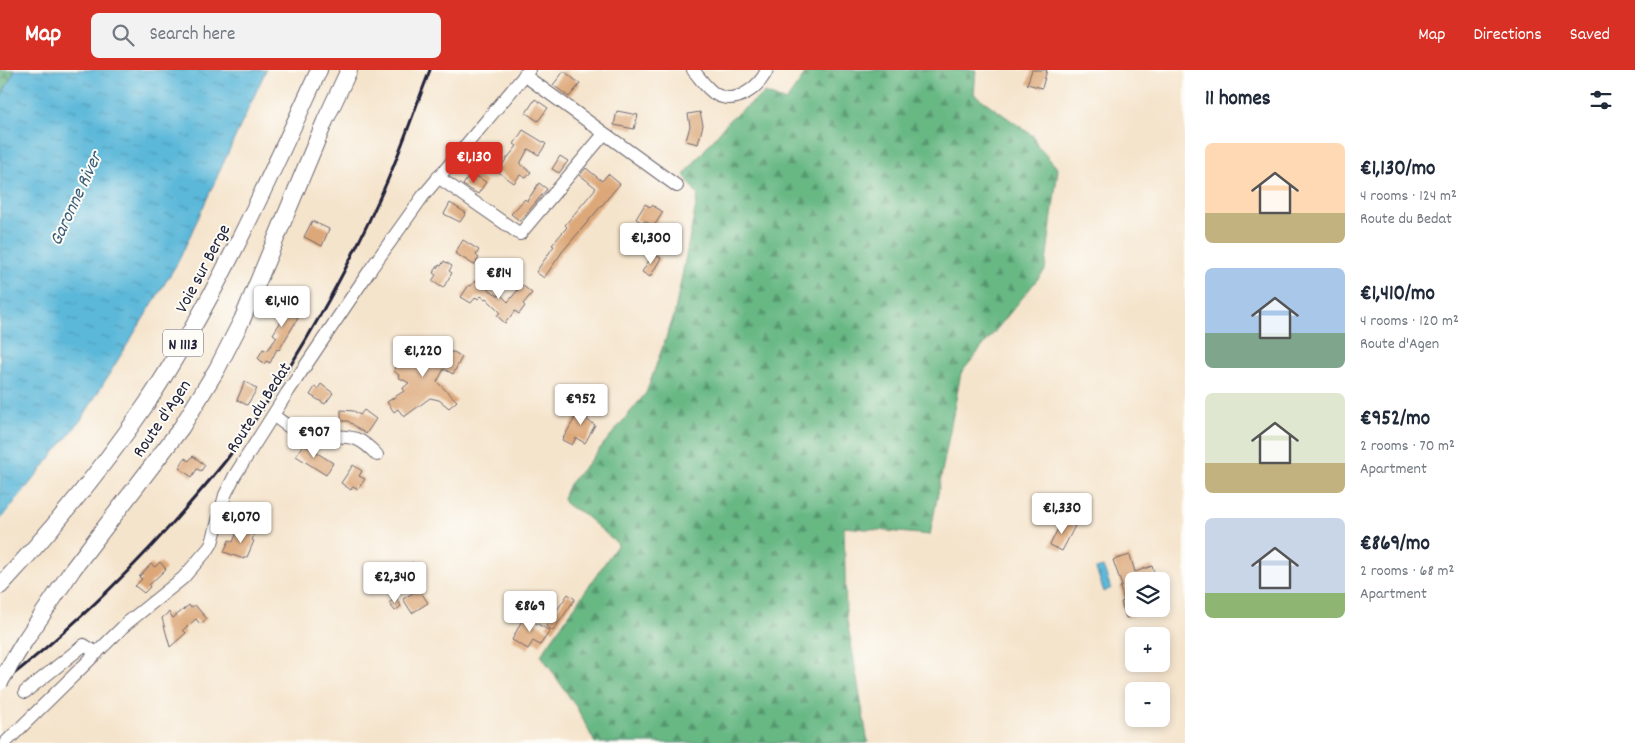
<!DOCTYPE html>
<html lang="en">
<head>
<meta charset="utf-8">
<style>
	body { margin:0; font-family:Dekko,sans-serif; background:#f2f2f3; color:#1f2937; height:100vh; display:flex; flex-direction:column; font-size:19px; white-space:nowrap }
	* { box-sizing:border-box; margin:0 }
	p { font-size:16px; color:#747a83 }
	.icon { flex:none; width:28px; height:28px; fill:none; stroke:currentColor; stroke-width:2; stroke-linecap:round; stroke-linejoin:round }
	.map { position:relative; flex:1; overflow:hidden }
	.sheet { display:flex; flex-direction:column; background:#fff; width:450px }
	.sheet>* { flex:none }
	.fabs { position:absolute; left:1125px; top:502px; display:grid; gap:10px }
	.fabs a { display:grid; place-items:center; width:45px; height:45px; border-radius:8px; background:#fff; box-shadow:0 2px 8px #0003; font-size:25px }
	.price { position:absolute; translate:-50% -42px; padding:0 11px; border-radius:5px; background:#fff; color:#222; font-size:16px; line-height:32px; filter:drop-shadow(0 1px 2px #0008) }
	.price::after { content:''; position:absolute; left:50%; top:30px; width:15px; height:11px; margin-left:-8px; background:inherit; clip-path:polygon(0 0,100% 0,50% 100%) }
	.price.selected { background:#d93025; color:#fff }
	ul { padding:0; list-style:none }
	li { display:flex; align-items:center; gap:15px; height:125px; padding:0 20px }
	li span { display:grid; place-items:center; flex:none; width:140px; height:100px; border-radius:8px; color:#555 }
	li>.icon { margin-inline-start:auto }
	span .icon { width:60px; height:60px; fill:#fffc; stroke-width:1 }
	li b { font-size:21px }
	h2 { display:flex; justify-content:space-between; align-items:center; height:60px; padding:0 20px; font-size:21px }
	header { display:flex; align-items:center; gap:30px; box-sizing:border-box; height:70px; padding:0 25px; background:#d93025; color:#fff }
	header strong { font-size:24px }
	nav { display:flex; gap:28px; margin-inline-start:auto; font-size:18px }
	.search { width:350px; height:45px; background:#f2f2f3; display:flex; align-items:center; gap:12px; box-sizing:border-box; padding:0 18px; border-radius:8px; color:#747a83; font-size:19px }
	main { display:flex; flex:1; min-height:0 }
	.map>svg:first-child { display:block }
</style>
</head>
<body>
<header>
<strong>Map</strong>
<div class="search"><svg class="icon" aria-label="search" viewBox="0 0 24 24"><circle cx="10" cy="10" r="6"/><path d="M15 15l6 6"/></svg>Search here</div>
<nav><a>Map</a><a>Directions</a><a>Saved</a></nav>
</header>
<main>
<div class="map">
<svg width="1185" height="673" viewBox="0 0 1185 673">
	<defs>
		<pattern id="forest-firs" width="22" height="20" patternUnits="userSpaceOnUse" patternTransform="scale(1.25)"><rect width="22" height="20" fill="#67b884"/><path d="M5 1l3.5 6h-7zM16 11l3.5 6h-7z" fill="#54956d"/></pattern>
		<pattern id="water-ripples" width="26" height="14" patternUnits="userSpaceOnUse" patternTransform="scale(1.25)"><rect width="26" height="14" fill="#5bb8d9"/><path d="M2 4q2-2 4 0t4 0M15 11q2-2 4 0t4 0" fill="none" stroke="#4b95b1"/></pattern>
	</defs>
	<rect width="100%" height="100%" fill="#fdfcf7"/>
	<filter id="ink" filterUnits="userSpaceOnUse"><feTurbulence type="fractalNoise" baseFrequency=".02" numOctaves="2"/><feDisplacementMap in="SourceGraphic" scale="10" xChannelSelector="R" yChannelSelector="G"/><feConvolveMatrix kernelMatrix="1 2 1 2 8 2 1 2 1" color-interpolation-filters="sRGB"/></filter>
	<filter id="wash" filterUnits="userSpaceOnUse"><feTurbulence type="fractalNoise" baseFrequency=".0096" numOctaves="4" result="noise"/><feDisplacementMap in="SourceGraphic" scale="20" xChannelSelector="R" yChannelSelector="G"/><feGaussianBlur stdDeviation="1.12" result="paint"/><feColorMatrix in="noise" values="0 0 0 0 0 0 0 0 0 0 0 0 0 0 0 0 0 1.4 0 .05"/><feComposite in="paint" operator="in"/></filter>
	<g filter="url(#wash)">
		<rect width="100%" height="100%" fill="#f5e4cc"/>
		<g fill="url(#forest-firs)" stroke="#446d60">
			<polygon points="0,0 15,0 0,28"/>
			<polygon points="808,0 976,0 974,24 1033,66 1037,75 1058,99 1045,200 961,303 930,465 844,457 846,544 868,673 595,673 577,638 541,585 618,474 582,443 570,437 565,433 563,428 569,414 588,393 646,323 674,246 698,125 684,105 730,49 765,23 786,31"/>
		</g>
		<g fill="url(#water-ripples)" stroke="#3e6d8a">
			<polygon points="15,0 266,0 178,192 81,350 0,450 0,28"/>
			<polygon points="1103,497 1111,518 1104,522 1096,499"/>
			<polygon points="403,501 410,508 398,521 390,514"/>
		</g>
		<g id="blocks">
			<g fill="#dda879">
				<polygon points="1032,0 1047,0 1042,18 1027,14"/>
				<polygon points="564,1 580,14 569,27 553,15"/>
				<polygon points="535,29 548,38 538,51 526,43"/>
				<polygon points="617,41 638,45 634,59 614,55"/>
				<polygon points="700,42 703,55 698,74 686,71 690,56 688,44"/>
				<polygon points="523,60 546,74 539,85 528,79 520,94 531,102 526,108 520,105 514,113 497,101 517,76 514,74"/>
				<polygon points="560,86 568,91 559,103 552,99"/>
				<polygon points="586,98 602,111 608,104 620,114 562,182 544,208 536,202 554,176 552,175 567,157 565,155 596,118 580,105"/>
				<polygon points="471,103 486,112 478,124 463,115"/>
				<polygon points="539,113 547,119 520,151 511,144 525,129 527,131"/>
				<polygon points="450,133 466,143 460,152 444,144"/>
				<polygon points="645,134 650,137 652,135 663,142 654,156 645,151 643,153 636,149"/>
				<polygon points="312,151 329,159 322,176 304,167"/>
				<polygon points="463,170 479,180 476,185 479,188 474,195 455,183"/>
				<polygon points="653,184 661,188 650,207 642,202"/>
				<polygon points="444,191 452,196 449,201 452,203 443,218 432,211 436,205 433,203 439,195 441,196"/>
				<polygon points="475,211 497,225 499,226 500,224 508,232 522,215 532,223 523,234 525,236 519,244 515,241 505,253 497,246 500,242 486,228 485,229 481,226 478,229 476,227 471,233 461,227 469,215 471,216"/>
				<polygon points="286,230 302,236 298,248 279,280 277,279 270,293 266,291 264,294 258,288 263,279 267,281 277,267 273,264 285,245 274,237 276,231 285,231"/>
				<polygon points="410,271 438,288 441,283 454,282 462,287 453,304 444,299 437,312 457,331 449,338 439,330 430,328 404,347 398,339 394,342 387,332 404,321 403,318 409,313 398,307 399,305 394,301"/>
				<polygon points="245,311 257,319 247,335 237,330"/>
				<polygon points="321,314 333,323 325,334 310,325 315,317 318,319"/>
				<polygon points="585,331 595,337 587,350 595,355 585,373 576,368 572,375 562,370"/>
				<polygon points="341,340 354,341 360,345 364,340 376,349 366,364 348,351 341,351"/>
				<polygon points="303,374 333,393 326,405 296,386"/>
				<polygon points="193,386 205,395 201,401 197,399 192,407 179,398 185,388 189,391"/>
				<polygon points="353,395 362,401 359,406 365,409 358,419 353,416 351,420 341,413"/>
				<polygon points="1062,450 1075,456 1062,481 1050,475"/>
				<polygon points="239,457 254,465 252,470 254,471 247,487 245,487 244,489 224,482 229,470 233,472"/>
				<polygon points="1130,485 1135,502 1152,496 1155,506 1134,511 1134,539 1150,539 1150,541 1126,548 1121,532 1124,531 1120,517 1122,516 1113,490"/>
				<polygon points="160,492 166,499 149,515 150,517 144,523 135,516 142,509 139,507 151,494 155,497"/>
				<polygon points="412,492 421,501 415,509 405,500"/>
				<polygon points="419,519 428,533 412,543 403,529"/>
				<polygon points="568,524 575,529 553,561 546,556"/>
				<polygon points="396,528 401,536 395,541 389,533"/>
				<polygon points="189,535 191,538 195,535 207,549 200,554 196,549 183,560 186,563 170,577 162,548 169,542 173,548"/>
				<polygon points="524,546 550,561 540,575 533,571 528,579 512,570"/>
			</g>
		</g>
	</g>
	<g filter="url(#ink)">
		<use href="#blocks" fill-opacity="0" stroke="#6c666e" stroke-width="1"/>
		<g fill="none" stroke-linecap="round" stroke-linejoin="round">
			<g stroke="#6c666e" stroke-width="14">
				<g id="minor">
					<path d="M693,0C700,8 707,20 717,25C737,35 759,17 767,0"/>
					<polyline points="524,5 677,116"/>
					<polyline points="438,107 520,164 604,64"/>
					<path d="M274,346C284,353 295,363 308,366C313,367 319,366 324,366C351,367 357,364 377,385"/>
					<polyline points="25,622 84,575 97,583"/>
					<polyline points="5,673 127,553 183,508 209,478 212,473 225,425 235,405 287,323 370,200 423,126 529,0"/>
				</g>
			</g>
			<g stroke="#6c666e" stroke-width="18">
				<g id="major">
					<path d="M0,516C53,459 103,398 147,333C216,228 267,113 319,0"/>
					<polyline points="24,572 73,499 181,358 217,299 242,250 325,51 349,0"/>
				</g>
			</g>
			<use href="#minor" stroke="#fff" stroke-width="12"/>
			<use href="#major" stroke="#fff" stroke-width="16"/>
			<path stroke="#22223b" stroke-width="3" d="M0,615C62,567 118,514 170,456C189,434 209,412 227,389C290,304 343,211 386,114C402,77 415,38 430,0"/>
			<g stroke="#6c666e" stroke-width="18" stroke-linecap="butt">
				<polyline id="major-bridge" points="0,612 24,572"/>
			</g>
			<use href="#major-bridge" stroke="#fff" stroke-width="16"/>
		</g>
	</g>
	<g text-anchor="middle" stroke-width="4" stroke-linejoin="round" paint-order="stroke">
		<rect fill="#fdfcf7" stroke="#646373" stroke-width="1" x="163" y="259.5" width="40" height="27" rx="4"/>
		<g font-size="16" font-weight="bold" fill="#22223b">
			<text x="183" y="279">N 1113</text>
		</g>
		<g font-size="18" fill="#22223b" stroke="#fdfcf7">
			<text transform="translate(202 198) rotate(-62)" y="6">Voie sur Berge</text>
			<text transform="translate(258 337) rotate(-57)" y="6">Route du Bedat</text>
			<text transform="translate(161 348) rotate(-56)" y="6">Route d'Agen</text>
		</g>
		<g font-size="19" font-style="italic" fill="#395e7a" stroke="#fdfcf7">
			<text transform="translate(74 128) rotate(-65)" y="7">Garonne River</text>
		</g>
	</g>
</svg>
<div class="fabs">
<a><svg class="icon" aria-label="layers" viewBox="0 0 24 24"><path d="M12 4l9 5-9 5-9-5zM3 14l9 5 9-5"/></svg></a>
<a>+</a>
<a>−</a>
</div>
<b class="price selected" style="left:474px;top:114px">€1,130</b>
<b class="price" style="left:651px;top:195px">€1,300</b>
<b class="price" style="left:499px;top:230px">€814</b>
<b class="price" style="left:282px;top:258px">€1,410</b>
<b class="price" style="left:423px;top:308px">€1,220</b>
<b class="price" style="left:581px;top:356px">€952</b>
<b class="price" style="left:314px;top:389px">€907</b>
<b class="price" style="left:1062px;top:465px">€1,330</b>
<b class="price" style="left:241px;top:474px">€1,070</b>
<b class="price" style="left:395px;top:534px">€2,340</b>
<b class="price" style="left:530px;top:563px">€869</b>
</div>
<section class="sheet">
<h2>11 homes<svg class="icon" aria-label="filters" viewBox="0 0 24 24"><path d="M4 7h16M4 17h16"/><circle cx="9" cy="7" r="2"/><circle cx="15" cy="17" r="2"/></svg></h2>
<ul>
<li><span style="background:linear-gradient(#ffd9b3 70%,#c2b280 0)"><svg class="icon" aria-label="home" viewBox="0 0 24 24"><path d="M3 11l9-7 9 7M6 9v11h12V9"/></svg></span><div><b>€1,130/mo</b><p>4 rooms · 124 m²</p><p>Route du Bedat</p></div></li>
<li><span style="background:linear-gradient(#a9c7e8 65%,#7fa58c 0)"><svg class="icon" aria-label="home" viewBox="0 0 24 24"><path d="M3 11l9-7 9 7M6 9v11h12V9"/></svg></span><div><b>€1,410/mo</b><p>4 rooms · 120 m²</p><p>Route d'Agen</p></div></li>
<li><span style="background:linear-gradient(#dfe7d0 70%,#c2b280 0)"><svg class="icon" aria-label="home" viewBox="0 0 24 24"><path d="M3 11l9-7 9 7M6 9v11h12V9"/></svg></span><div><b>€952/mo</b><p>2 rooms · 70 m²</p><p>Apartment</p></div></li>
<li><span style="background:linear-gradient(#c9d6e8 75%,#8fb573 0)"><svg class="icon" aria-label="home" viewBox="0 0 24 24"><path d="M3 11l9-7 9 7M6 9v11h12V9"/></svg></span><div><b>€869/mo</b><p>2 rooms · 68 m²</p><p>Apartment</p></div></li>
</ul>
</section>
</main>
</body>
</html>
